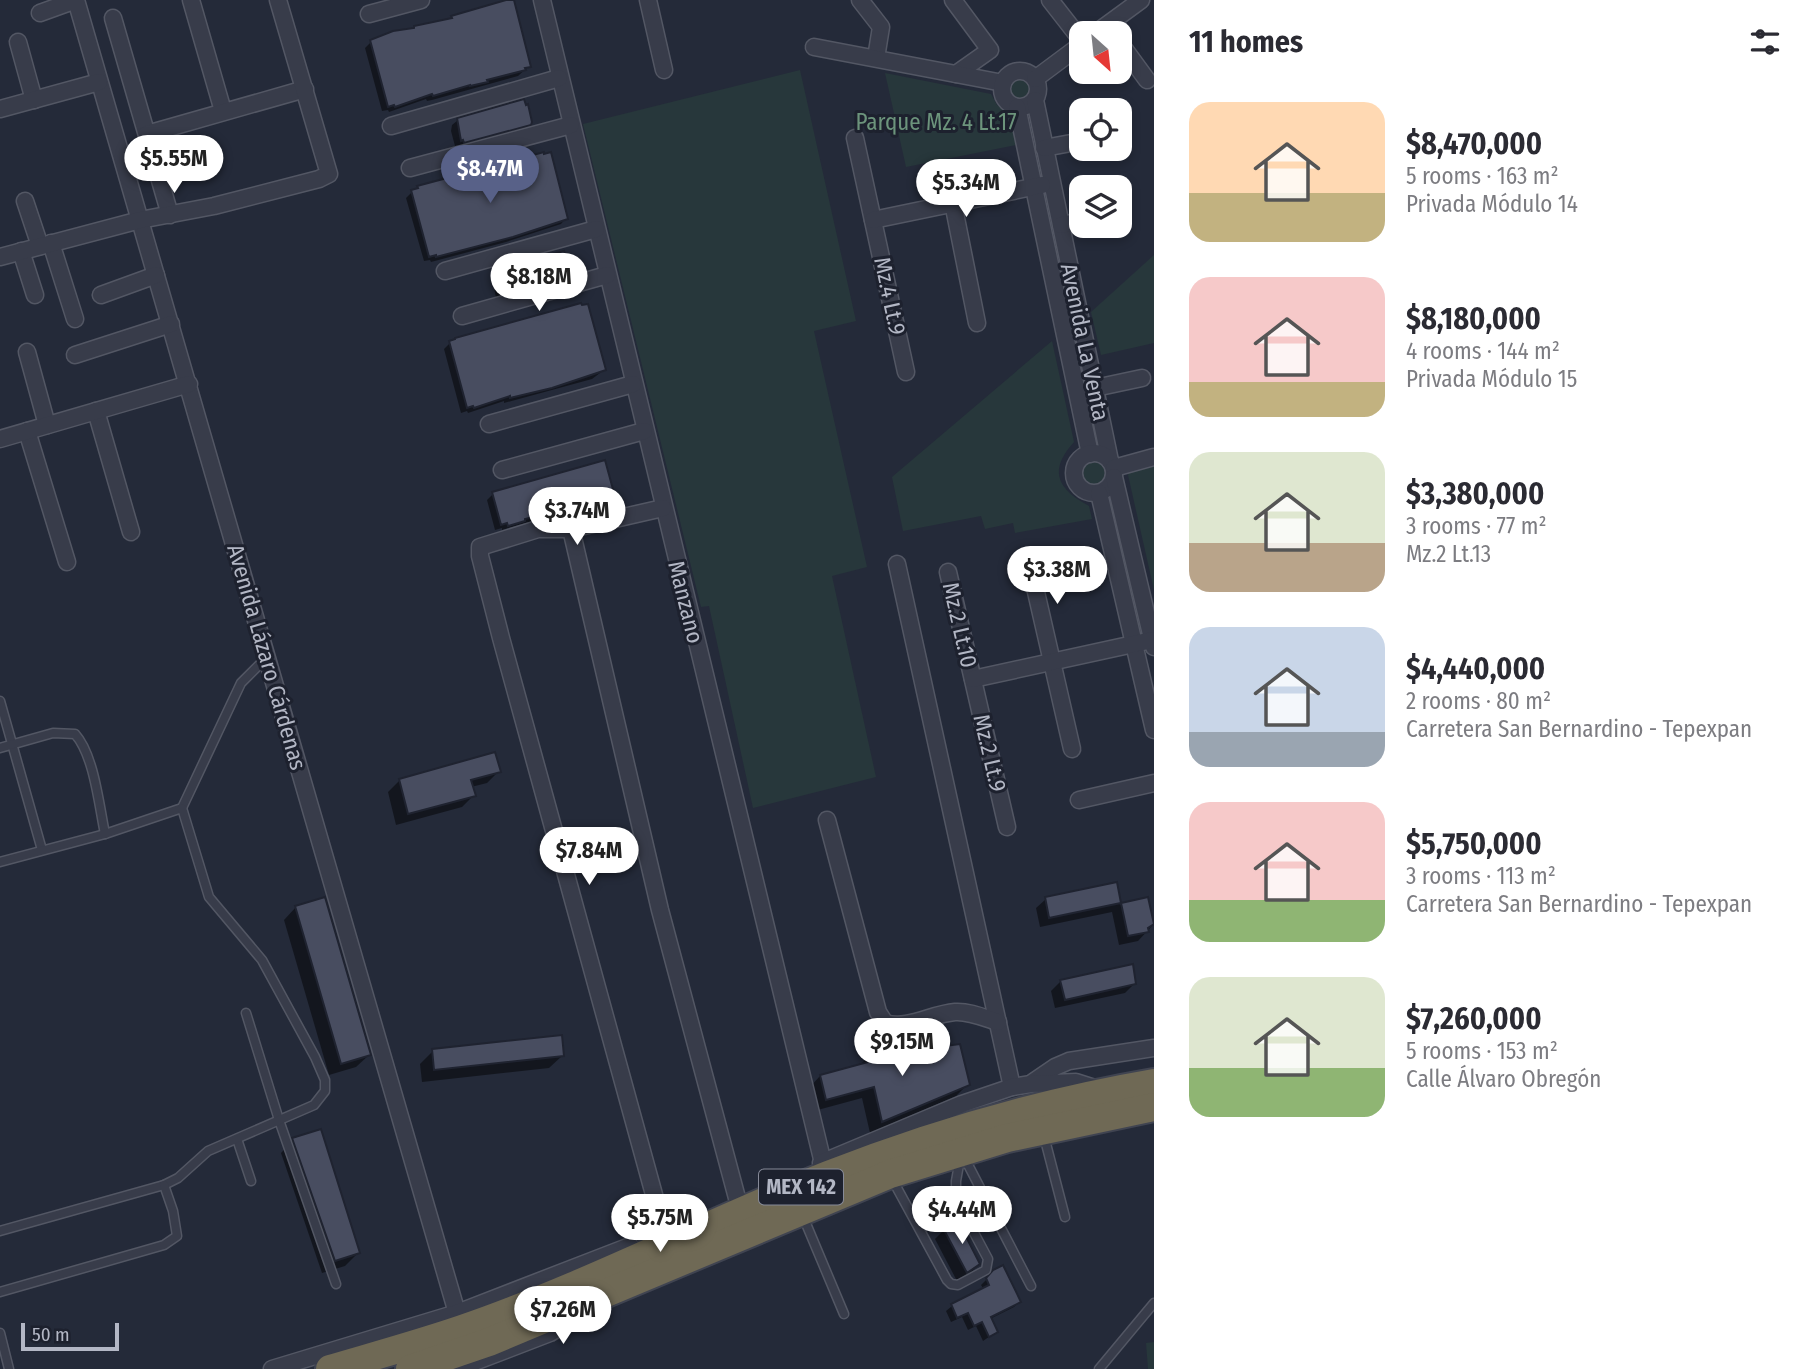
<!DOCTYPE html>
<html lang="en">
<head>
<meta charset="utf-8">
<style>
	body { margin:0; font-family:"Fira Sans Condensed",sans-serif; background:#f2f2f3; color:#2b2b33; height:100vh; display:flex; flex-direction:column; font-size:26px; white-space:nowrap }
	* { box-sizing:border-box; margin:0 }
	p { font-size:23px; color:#7c7c81 }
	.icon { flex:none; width:38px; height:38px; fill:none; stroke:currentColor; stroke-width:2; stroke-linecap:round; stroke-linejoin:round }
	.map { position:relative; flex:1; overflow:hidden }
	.side { display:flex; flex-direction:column; background:#fff; width:665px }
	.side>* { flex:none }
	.needle { width:46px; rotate:153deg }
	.controls { position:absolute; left:1069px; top:21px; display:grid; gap:14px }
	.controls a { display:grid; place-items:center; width:63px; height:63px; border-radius:14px; background:#fff; box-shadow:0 4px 10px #0003; font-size:35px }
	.scale { position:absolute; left:21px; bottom:18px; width:98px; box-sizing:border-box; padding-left:7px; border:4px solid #b3b7c5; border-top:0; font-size:19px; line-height:24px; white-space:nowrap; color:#b3b7c5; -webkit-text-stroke:5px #1d212e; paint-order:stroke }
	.price { position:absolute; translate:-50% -60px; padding:0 16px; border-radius:24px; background:#fff; color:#222; font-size:23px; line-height:46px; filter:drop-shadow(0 2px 4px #0008) }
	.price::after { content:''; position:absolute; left:50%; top:42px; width:21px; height:16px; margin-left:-10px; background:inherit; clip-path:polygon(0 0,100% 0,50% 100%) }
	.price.active { background:#586188; color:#fff }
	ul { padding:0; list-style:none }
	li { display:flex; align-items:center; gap:21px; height:175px; padding:0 35px }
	li span { display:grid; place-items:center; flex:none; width:196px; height:140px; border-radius:21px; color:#555 }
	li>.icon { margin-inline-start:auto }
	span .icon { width:84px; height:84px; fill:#fffc; stroke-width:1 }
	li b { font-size:30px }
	h2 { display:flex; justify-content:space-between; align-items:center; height:84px; padding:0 35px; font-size:30px }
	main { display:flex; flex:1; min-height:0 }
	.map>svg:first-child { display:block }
</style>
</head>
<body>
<main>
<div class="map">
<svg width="1154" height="1369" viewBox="0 0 1154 1369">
	<rect width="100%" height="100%" fill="#242a39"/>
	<g fill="#27373b">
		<polygon points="800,70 856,321 814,331 867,567 832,576 876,777 753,808 709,606 701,607 583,124"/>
		<polygon points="885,73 991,94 997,105 1009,111 1016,145 906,167"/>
		<circle cx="1020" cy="90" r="12"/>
		<polygon points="1154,255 1154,343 1101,355 1091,312"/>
		<path d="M1052,341L1074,442C1048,471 1057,489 1089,506L1092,519L1015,533L1013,523L985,529L981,516L903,531L892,477Z"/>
		<circle cx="1094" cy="474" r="12"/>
		<polygon points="1154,466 1154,590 1128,475 1129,472"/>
		<polygon points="1154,1342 1154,1369 1148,1369 1146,1343"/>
	</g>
	<g fill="#0007">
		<polygon points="371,42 529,66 518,76 432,100 427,101 426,99 389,112 388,110 382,111 365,48"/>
		<polygon points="458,120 529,124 523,130 458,148 458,145 455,146 451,131 452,125"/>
		<polygon points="412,192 566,218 561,224 506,242 431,262 430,260 424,261 406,198"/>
		<polygon points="498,271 570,273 564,279 496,298 492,277"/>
		<polygon points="450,343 604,370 592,379 504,403 504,401 468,413 467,411 461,413 444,349"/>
		<polygon points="612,493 606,499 502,530 502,528 495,530 487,500 493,494"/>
		<polygon points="499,771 487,783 471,787 474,795 462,807 396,825 388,792 400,780"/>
		<polygon points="1115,884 1120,905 1147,899 1152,926 1138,941 1119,945 1112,912 1040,927 1036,908 1046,899"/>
		<polygon points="296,907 369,1055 356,1067 329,1075 284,920"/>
		<polygon points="1061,981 1134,984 1125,993 1055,1008 1051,991"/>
		<polygon points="433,1051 562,1056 549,1068 422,1082 420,1064"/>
		<polygon points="868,1057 968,1084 956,1096 870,1133 862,1098 814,1111 808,1089 820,1076 859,1066"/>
		<polygon points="293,1140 358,1253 345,1266 322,1273 281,1153"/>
		<polygon points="944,1230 978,1265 969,1275 957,1281 935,1239"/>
		<polygon points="994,1272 1019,1302 1014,1307 990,1319 996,1332 983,1341 976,1326 968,1330 962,1317 951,1322 946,1311 952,1306 984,1290 981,1285"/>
	</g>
	<g fill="#484d60" stroke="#1f2330" stroke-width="2">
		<polygon points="506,0 514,0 531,67 525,68 526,70 487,80 488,82 470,86 470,85 433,96 432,94 395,107 394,105 388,107 370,40 393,31 414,28 414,26 452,18 451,16"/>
		<polygon points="524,99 526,105 528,104 532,122 531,125 464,143 463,140 461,141 457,118"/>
		<polygon points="544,152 544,154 551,152 568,219 513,237 436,257 436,255 429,257 411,190 418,188 417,186"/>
		<polygon points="564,251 572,274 501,293 497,269"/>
		<polygon points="581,303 582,305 588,304 606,370 552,388 510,398 510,396 474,408 473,406 467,408 449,341 455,339 455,338"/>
		<polygon points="605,460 614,493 608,497 566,507 567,509 525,519 525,521 508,526 507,523 501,525 492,492"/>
		<polygon points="495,752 501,772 471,780 476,796 408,814 399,779"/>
		<polygon points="1117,882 1121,903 1148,897 1154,924 1148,928 1149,932 1128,936 1121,903 1049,918 1045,897"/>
		<polygon points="325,897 371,1055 341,1064 295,906"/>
		<polygon points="1133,964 1136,984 1065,1000 1060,980"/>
		<polygon points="562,1035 564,1056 434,1070 432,1049"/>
		<polygon points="960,1044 970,1085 882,1122 874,1087 826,1100 820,1075 868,1062 867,1056"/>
		<polygon points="321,1129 360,1253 335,1261 292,1138"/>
		<polygon points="958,1221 980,1264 967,1273 943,1228"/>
		<polygon points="1003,1265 1021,1302 991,1317 998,1332 989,1337 982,1322 974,1326 968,1313 957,1318 951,1304 989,1285 986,1278 993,1270"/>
	</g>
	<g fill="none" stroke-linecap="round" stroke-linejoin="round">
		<g stroke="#535764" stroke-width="11">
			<g id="lane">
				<polyline points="0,701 42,850"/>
				<path d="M0,748L53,733L75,734C94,755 99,805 105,834"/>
				<polyline points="0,862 105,834 182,808 241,683 267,657"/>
				<polyline points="246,1013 279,1120 336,1284"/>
				<polyline points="1044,1136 1065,1217"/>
				<polyline points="237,1139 251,1181"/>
				<polyline points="963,1155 1031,1286"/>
				<polyline points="891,1177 947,1280 951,1284 958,1285 986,1270 988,1259 956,1199 956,1181 960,1159"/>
				<polyline points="802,1214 844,1314"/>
				<polyline points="0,1231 164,1185 178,1178 208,1151 314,1105 325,1091 325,1080 315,1057 262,960 209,897 182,808"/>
				<polyline points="0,1292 164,1245 177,1236 173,1211 164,1185"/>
				<polyline points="0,1333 9,1369"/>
				<polyline points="1099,1369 1154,1303"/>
			</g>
		</g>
		<g stroke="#535764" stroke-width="19">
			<g id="street">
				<polyline points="191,0 223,111"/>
				<polyline points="542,0 823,1163"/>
				<polyline points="648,0 664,70"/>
				<polyline points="860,0 881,27 876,58"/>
				<polyline points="953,0 990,50 956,74"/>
				<polyline points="1050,0 1082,41"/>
				<polyline points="40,13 76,0 457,1313"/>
				<polyline points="369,14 421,0"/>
				<polyline points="113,18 170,215"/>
				<polyline points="1096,33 1141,0"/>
				<polyline points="18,42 34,100"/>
				<polyline points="1120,43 1147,80"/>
				<polyline points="814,47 1003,83"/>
				<circle cx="1020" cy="89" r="18"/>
				<polyline points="1035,79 1082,44"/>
				<polyline points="1035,100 1110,461"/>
				<polyline points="1017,107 1090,454"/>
				<polyline points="0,109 99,82"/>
				<polyline points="391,126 559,78"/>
				<polyline points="147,134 305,89"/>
				<polyline points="855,138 906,372"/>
				<polyline points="1044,148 1082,141"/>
				<polyline points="410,168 571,125"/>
				<polyline points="25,201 40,246"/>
				<polyline points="953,203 977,323"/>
				<polyline points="873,220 1042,185"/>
				<polyline points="1061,225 1082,221"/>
				<polyline points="51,243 75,319"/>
				<polyline points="21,251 35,295"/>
				<polyline points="0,257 140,220 214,206 319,179 329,174 278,0"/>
				<polyline points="445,271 596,229"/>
				<polyline points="101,295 156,275"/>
				<polyline points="462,316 607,275"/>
				<polyline points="27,352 47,425"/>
				<polyline points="75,355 171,324"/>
				<polyline points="1095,388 1142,378"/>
				<polyline points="96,411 131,532"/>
				<polyline points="489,424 633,384"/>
				<polyline points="27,431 67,562"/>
				<polyline points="0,439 189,384"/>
				<circle cx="1094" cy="473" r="20"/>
				<polyline points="1114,468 1154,457"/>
				<polyline points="502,470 644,431"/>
				<polyline points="1114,477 1154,647"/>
				<polyline points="1099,493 1154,730"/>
				<polyline points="663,508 571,529 538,529 480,547 480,556 501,638 664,1231"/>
				<polyline points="571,529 660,910 737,1198"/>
				<polyline points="1028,557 1072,749"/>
				<polyline points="897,564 1012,1087"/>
				<polyline points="948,572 1007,827"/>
				<polyline points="973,679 1152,640"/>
				<polyline points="1079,800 1154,783"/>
				<path d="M827,820L878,1012L885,1023C908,1030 931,1014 955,1012C969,1011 985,1018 998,1022"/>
				<polyline points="1033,1082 1055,1067 1069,1061 1154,1048"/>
				<polyline points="821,1163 962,1104 1012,1087 1031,1084 1076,1082 1101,1090"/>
				<polyline points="272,1369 457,1313 630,1246"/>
				<polyline points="456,1369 550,1333 575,1318"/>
			</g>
		</g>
		<g stroke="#404451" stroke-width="32">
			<g id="highway">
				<path d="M330,1369C374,1356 418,1344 462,1329C587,1286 705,1224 828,1175C933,1134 1043,1102 1154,1083"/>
				<polyline points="410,1369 489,1342 890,1174 1007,1138 1154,1107"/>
			</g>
		</g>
		<use href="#lane" stroke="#383c4a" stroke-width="8"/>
		<use href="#street" stroke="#383c4a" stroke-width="16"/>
		<use href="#highway" stroke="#6f6955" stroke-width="28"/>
	</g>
	<g text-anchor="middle" stroke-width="6" stroke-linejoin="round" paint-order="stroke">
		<rect fill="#1d212e" stroke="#868a98" stroke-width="2" x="759" y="1169.5" width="84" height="35" rx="5"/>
		<g font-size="21" font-weight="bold" fill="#b3b7c5">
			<text x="801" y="1194">MEX 142</text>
		</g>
		<g font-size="23" fill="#6c947c" stroke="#1d212e">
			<text x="936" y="130">Parque Mz. 4 Lt.17</text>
		</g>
		<g font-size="23" fill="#b3b7c5" stroke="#1d212e">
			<text transform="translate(890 296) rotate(78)" y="8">Mz.4 Lt.9</text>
			<text transform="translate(1085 342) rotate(78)" y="8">Avenida La Venta</text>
			<text transform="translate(686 602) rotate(76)" y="8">Manzano</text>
			<text transform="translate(960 625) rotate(77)" y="8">Mz.2 Lt.10</text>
			<text transform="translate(267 657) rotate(74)" y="8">Avenida Lázaro Cárdenas</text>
			<text transform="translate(990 753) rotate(77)" y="8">Mz.2 Lt.9</text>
		</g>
	</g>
</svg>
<div class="controls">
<a><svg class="needle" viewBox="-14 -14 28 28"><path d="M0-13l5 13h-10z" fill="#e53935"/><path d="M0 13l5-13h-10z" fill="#7c7c81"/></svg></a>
<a><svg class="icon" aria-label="locate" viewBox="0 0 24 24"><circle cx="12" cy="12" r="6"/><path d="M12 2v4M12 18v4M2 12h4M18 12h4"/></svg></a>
<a><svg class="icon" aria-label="layers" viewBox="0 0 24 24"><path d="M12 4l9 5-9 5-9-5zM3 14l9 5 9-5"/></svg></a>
</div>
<div class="scale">50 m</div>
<b class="price" style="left:174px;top:195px">$5.55M</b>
<b class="price active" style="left:490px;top:205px">$8.47M</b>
<b class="price" style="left:966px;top:219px">$5.34M</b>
<b class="price" style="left:539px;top:313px">$8.18M</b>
<b class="price" style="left:577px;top:547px">$3.74M</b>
<b class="price" style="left:1057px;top:606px">$3.38M</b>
<b class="price" style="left:589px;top:887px">$7.84M</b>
<b class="price" style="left:902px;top:1078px">$9.15M</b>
<b class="price" style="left:962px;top:1246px">$4.44M</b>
<b class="price" style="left:660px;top:1254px">$5.75M</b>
<b class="price" style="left:563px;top:1346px">$7.26M</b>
</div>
<section class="side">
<h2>11 homes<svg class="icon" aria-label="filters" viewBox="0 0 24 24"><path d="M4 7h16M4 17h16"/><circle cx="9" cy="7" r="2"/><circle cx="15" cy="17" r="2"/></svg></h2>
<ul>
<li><span style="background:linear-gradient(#ffd9b3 65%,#c2b280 0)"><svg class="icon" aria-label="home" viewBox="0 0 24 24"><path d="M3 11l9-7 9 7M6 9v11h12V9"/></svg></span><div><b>$8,470,000</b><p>5 rooms · 163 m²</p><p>Privada Módulo 14</p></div></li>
<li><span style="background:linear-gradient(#f6c9c9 75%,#c2b280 0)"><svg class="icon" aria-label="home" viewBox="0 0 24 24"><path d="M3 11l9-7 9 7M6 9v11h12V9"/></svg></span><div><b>$8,180,000</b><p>4 rooms · 144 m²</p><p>Privada Módulo 15</p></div></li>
<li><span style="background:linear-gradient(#dfe7d0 65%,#b9a48a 0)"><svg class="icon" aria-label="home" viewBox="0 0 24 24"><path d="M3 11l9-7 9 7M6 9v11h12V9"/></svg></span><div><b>$3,380,000</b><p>3 rooms · 77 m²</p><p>Mz.2 Lt.13</p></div></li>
<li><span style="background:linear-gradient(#c9d6e8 75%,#9aa5b1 0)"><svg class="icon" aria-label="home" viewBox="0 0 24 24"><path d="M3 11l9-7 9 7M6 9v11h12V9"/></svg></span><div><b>$4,440,000</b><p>2 rooms · 80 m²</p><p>Carretera San Bernardino - Tepexpan</p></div></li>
<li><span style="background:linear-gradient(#f6c9c9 70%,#8fb573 0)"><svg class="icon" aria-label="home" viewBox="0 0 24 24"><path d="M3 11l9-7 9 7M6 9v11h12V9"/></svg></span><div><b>$5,750,000</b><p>3 rooms · 113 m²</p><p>Carretera San Bernardino - Tepexpan</p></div></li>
<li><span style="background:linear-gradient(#dfe7d0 65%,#8fb573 0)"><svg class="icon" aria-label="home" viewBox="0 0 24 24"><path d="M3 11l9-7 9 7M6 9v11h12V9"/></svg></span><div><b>$7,260,000</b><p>5 rooms · 153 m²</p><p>Calle Álvaro Obregón</p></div></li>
</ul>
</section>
</main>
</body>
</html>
